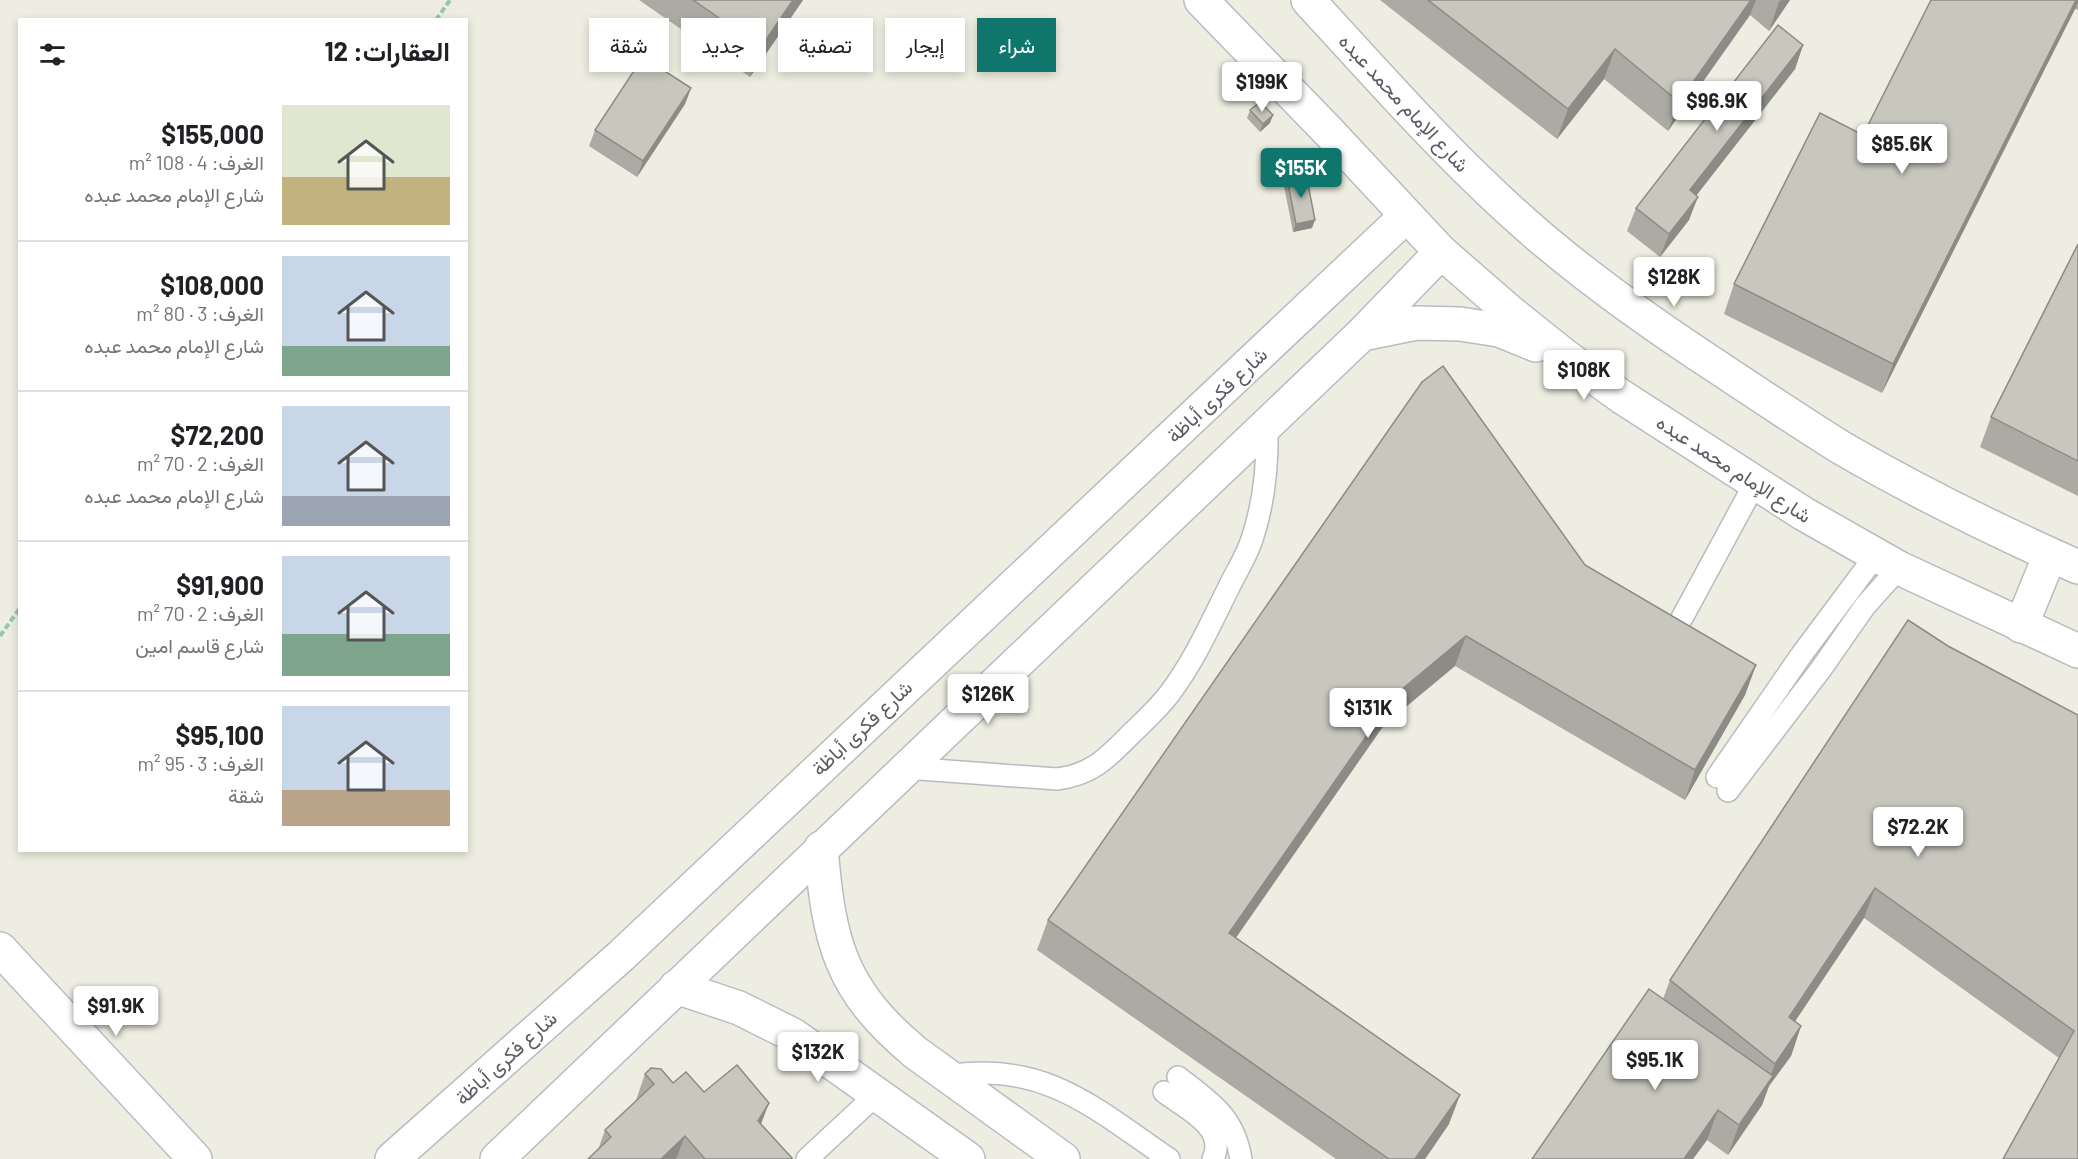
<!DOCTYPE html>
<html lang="ar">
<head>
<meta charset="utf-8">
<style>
	body { margin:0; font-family:Barlow,Vazirmatn,sans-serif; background:#f6f6f6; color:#202124; direction:rtl; height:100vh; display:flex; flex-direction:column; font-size:22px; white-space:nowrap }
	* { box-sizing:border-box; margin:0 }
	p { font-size:20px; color:#757577 }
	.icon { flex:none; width:33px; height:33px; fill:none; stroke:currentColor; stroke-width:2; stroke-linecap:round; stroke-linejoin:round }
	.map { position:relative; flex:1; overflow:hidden; direction:ltr }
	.details { position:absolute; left:18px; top:18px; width:450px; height:834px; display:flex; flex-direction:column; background:#fff; border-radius:0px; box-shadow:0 3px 9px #0003; direction:rtl }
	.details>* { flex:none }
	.hud { position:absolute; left:486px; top:18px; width:570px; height:54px; direction:rtl; display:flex; gap:12px }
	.price { position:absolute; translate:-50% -51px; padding:0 14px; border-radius:6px; background:#fff; color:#222; font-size:20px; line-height:39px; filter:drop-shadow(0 2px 3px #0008) }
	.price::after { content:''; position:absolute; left:50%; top:36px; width:18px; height:14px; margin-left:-9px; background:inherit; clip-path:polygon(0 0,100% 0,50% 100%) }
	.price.active { background:#0f766e; color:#fff }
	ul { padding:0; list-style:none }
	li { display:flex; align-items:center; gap:18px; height:150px; padding:0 18px }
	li+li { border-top:2px solid #e0e0e0 }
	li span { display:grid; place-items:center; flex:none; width:168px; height:120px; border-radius:0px; color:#555 }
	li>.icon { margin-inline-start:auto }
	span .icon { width:72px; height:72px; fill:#fffc; stroke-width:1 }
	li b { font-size:26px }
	h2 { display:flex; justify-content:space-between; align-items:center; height:72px; padding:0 18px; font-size:26px }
	.chip { padding:0 21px; border-radius:0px; background:#fff; box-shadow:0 3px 9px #0003; font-size:21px; line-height:54px }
	.chip.active { background:#0f766e; color:#fff }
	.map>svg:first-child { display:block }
</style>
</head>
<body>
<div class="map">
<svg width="2078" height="1159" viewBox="0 0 2078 1159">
	<rect width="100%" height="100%" fill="#eeede1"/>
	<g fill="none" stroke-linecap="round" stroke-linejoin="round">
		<g stroke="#b9bbc1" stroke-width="24">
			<g id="service">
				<polyline points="1682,618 1755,483"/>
				<path d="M906,768L1057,779C1091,775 1106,759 1129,736C1143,722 1158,709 1170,693C1194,661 1210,625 1228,589C1236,572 1248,554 1253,536C1265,499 1268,461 1267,423"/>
				<polyline points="1717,777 1802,654 1876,555"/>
				<polyline points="1728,791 1821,669 1865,606 1899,568"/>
				<path d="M947,1076C1044,1060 1094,1108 1169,1159"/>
				<path d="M1178,1077C1210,1102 1234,1116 1241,1159"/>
				<path d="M1164,1092C1185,1108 1228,1127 1213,1159"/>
				<polyline points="807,1159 877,1094"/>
			</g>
		</g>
		<g stroke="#b9bbc1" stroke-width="36">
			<g id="minor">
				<polyline points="1201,0 1328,131 1441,252 1510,312 1565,356 1622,397 1804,514 1899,568 2078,651"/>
				<path d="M1308,0C1378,76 1446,154 1524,223C1586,278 1653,325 1722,370C1761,396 1800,422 1840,447C1917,492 1997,531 2078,567"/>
				<polyline points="1362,334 1416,323 1460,324 1499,330 1536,345"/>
				<polyline points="2021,626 2050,555"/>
				<path d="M821,848C829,943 840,990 916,1053L1063,1159"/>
				<polyline points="676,987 739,1008 793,1035 968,1159"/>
				<polyline points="392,1159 622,955 1406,216"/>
				<polyline points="497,1159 1362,334 1441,252"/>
			</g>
		</g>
		<g stroke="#bcbec6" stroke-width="36">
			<polyline id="secondary" points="0,949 195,1159"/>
		</g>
		<g stroke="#95c8aa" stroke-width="4" stroke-dasharray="6 3" stroke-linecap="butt">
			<polyline points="436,20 450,0"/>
			<polyline points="0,636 20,608"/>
		</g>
		<use href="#service" stroke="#fff" stroke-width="21"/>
		<use href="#minor" stroke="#fff" stroke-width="33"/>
		<use href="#secondary" stroke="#fff" stroke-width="33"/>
	</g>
	<g fill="#acaba3">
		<polygon points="639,0 803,0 750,77"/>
		<polygon points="1380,0 1790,0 1769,31 1750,15 1668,131 1604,79 1557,139"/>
		<polygon points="2078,0 2078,10 2075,9 1882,393 1724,314 1734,284 1863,135"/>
		<polygon points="1803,45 1795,69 1696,195 1689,220 1660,257 1627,231 1636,208"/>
		<polygon points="691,88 685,104 637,177 589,146 595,130"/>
		<polygon points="1250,110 1270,123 1260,132 1247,118"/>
		<polygon points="1287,178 1312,228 1293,232 1284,186"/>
		<polygon points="2078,244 2078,496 1980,447 1991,417"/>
		<polygon points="1422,382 1585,565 1756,665 1745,695 1685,800 1455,666 1384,725 1236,938 1449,1124 1425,1159 1336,1159 1037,950 1048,920"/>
		<polygon points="1948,646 2078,715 2078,1159 2059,1058 1864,918 1795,1021 1801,1026 1791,1056 1769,1086 1762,1105 1728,1155 1707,1140 1693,1159 1532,1159 1663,999 1670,980"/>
		<polygon points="645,1074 673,1083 704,1092 761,1125 792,1159 588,1159 598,1150 605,1130 635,1103"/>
	</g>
	<g fill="#8c8b85">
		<polygon points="793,0 803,0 750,77 761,47"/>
		<polygon points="1751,0 1756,0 1750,15 1668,131 1679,102"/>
		<polygon points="1781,0 1790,0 1769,31 1779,2"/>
		<polygon points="2076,0 2078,0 2078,2 2075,9 1882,393 1893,364"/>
		<polygon points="1803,45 1795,69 1682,214 1690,190"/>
		<polygon points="1615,49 1604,79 1557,139 1568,109"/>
		<polygon points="691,88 685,104 637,177 643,161"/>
		<polygon points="1273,115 1270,123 1260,132 1263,124"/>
		<polygon points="1698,197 1689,220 1660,257 1669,234"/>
		<polygon points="1315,220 1312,228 1293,232 1296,224"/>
		<polygon points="1466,636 1455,666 1384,725 1218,963 1229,933 1395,695"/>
		<polygon points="1756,665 1745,695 1685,800 1695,770"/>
		<polygon points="1875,888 1864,918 1778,1047 1789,1017"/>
		<polygon points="1801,1026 1791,1056 1769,1086 1762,1105 1728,1155 1739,1125 1768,1083 1775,1064"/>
		<polygon points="1460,1095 1449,1124 1425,1159 1415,1159"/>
		<polygon points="769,1103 758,1132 758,1121"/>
		<polygon points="1718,1110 1707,1140 1693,1159 1684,1159"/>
		<polygon points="685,1136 676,1159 661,1159"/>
	</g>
	<g fill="#c8c7be" stroke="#8c8b85" stroke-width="1.5">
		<polygon points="693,0 793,0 761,47"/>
		<polygon points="1428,0 1751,0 1679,102 1615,49 1568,109"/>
		<polygon points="1931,0 2076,0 1893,364 1734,284 1820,113 1863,135"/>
		<polygon points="1778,25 1803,45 1690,190 1698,197 1669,234 1636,208"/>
		<polygon points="643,57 691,88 643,161 595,130"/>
		<polygon points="1260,102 1273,115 1263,124 1250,110"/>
		<polygon points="1306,174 1315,220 1296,224 1287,178"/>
		<polygon points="2078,244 2078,461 1991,417"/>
		<polygon points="1443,366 1585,565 1756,665 1695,770 1466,636 1395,695 1229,933 1460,1095 1415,1159 1389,1159 1048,920 1422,382"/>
		<polygon points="1908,620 1948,646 2078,715 2078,1159 2003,1159 2074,1031 1875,888 1789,1017 1801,1026 1775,1064 1670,980"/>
		<polygon points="1649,989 1773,1076 1739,1125 1718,1110 1684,1159 1532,1159"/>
		<polygon points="737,1065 769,1103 758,1121 792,1158 792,1159 705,1159 685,1136 661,1159 588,1159 611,1137 605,1130 654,1084 645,1074 651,1068 661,1069 673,1083 686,1072 704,1092"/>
	</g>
	<g text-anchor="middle" stroke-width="5" stroke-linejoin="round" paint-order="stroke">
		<g font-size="20" fill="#5a5d63" stroke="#fff">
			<text transform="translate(1404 103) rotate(47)" y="7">شارع الإمام محمد عبده</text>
			<text transform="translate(1217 395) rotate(-43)" y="7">شارع فكرى أباظة</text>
			<text transform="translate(1734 469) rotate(33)" y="7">شارع الإمام محمد عبده</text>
			<text transform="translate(862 728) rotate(-43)" y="7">شارع فكرى أباظة</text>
			<text transform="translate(506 1058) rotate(-42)" y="7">شارع فكرى أباظة</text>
		</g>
	</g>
</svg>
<b class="price" style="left:1262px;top:113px">$199K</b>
<b class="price" style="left:1717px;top:132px">$96.9K</b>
<b class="price" style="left:1902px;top:175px">$85.6K</b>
<b class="price active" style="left:1301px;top:199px">$155K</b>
<b class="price" style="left:1674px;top:308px">$128K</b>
<b class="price" style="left:1584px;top:401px">$108K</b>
<b class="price" style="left:988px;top:725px">$126K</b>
<b class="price" style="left:1368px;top:739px">$131K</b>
<b class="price" style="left:1918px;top:858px">$72.2K</b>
<b class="price" style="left:116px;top:1037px">$91.9K</b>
<b class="price" style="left:818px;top:1083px">$132K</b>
<b class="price" style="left:1655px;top:1091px">$95.1K</b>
<div class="hud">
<a class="chip active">شراء</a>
<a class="chip">إيجار</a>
<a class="chip">تصفية</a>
<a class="chip">جديد</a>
<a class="chip">شقة</a>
</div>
<section class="details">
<h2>العقارات: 12<svg class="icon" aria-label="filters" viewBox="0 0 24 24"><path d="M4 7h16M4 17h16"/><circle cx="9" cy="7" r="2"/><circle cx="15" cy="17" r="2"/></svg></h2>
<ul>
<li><span style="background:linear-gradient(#dfe7d0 60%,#c2b280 0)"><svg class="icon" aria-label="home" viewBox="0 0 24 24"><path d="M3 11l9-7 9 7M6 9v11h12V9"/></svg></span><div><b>$155,000</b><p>الغرف: 4 · 108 m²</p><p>شارع الإمام محمد عبده</p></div></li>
<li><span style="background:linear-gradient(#c9d6e8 75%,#7fa58c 0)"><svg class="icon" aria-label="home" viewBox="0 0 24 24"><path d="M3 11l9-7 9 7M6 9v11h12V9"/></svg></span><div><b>$108,000</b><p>الغرف: 3 · 80 m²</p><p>شارع الإمام محمد عبده</p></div></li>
<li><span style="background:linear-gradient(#c9d6e8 75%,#9aa5b1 0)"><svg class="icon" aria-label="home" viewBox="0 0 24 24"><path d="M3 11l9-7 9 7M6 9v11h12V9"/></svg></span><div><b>$72,200</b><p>الغرف: 2 · 70 m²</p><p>شارع الإمام محمد عبده</p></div></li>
<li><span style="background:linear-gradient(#c9d6e8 65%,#7fa58c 0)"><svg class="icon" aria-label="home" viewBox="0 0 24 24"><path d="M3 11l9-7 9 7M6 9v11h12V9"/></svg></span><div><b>$91,900</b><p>الغرف: 2 · 70 m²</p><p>شارع قاسم امين</p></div></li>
<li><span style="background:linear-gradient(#c9d6e8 70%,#b9a48a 0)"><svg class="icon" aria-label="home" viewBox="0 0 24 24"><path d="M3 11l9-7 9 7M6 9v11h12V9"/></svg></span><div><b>$95,100</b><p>الغرف: 3 · 95 m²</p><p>شقة</p></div></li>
</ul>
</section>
</div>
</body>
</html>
